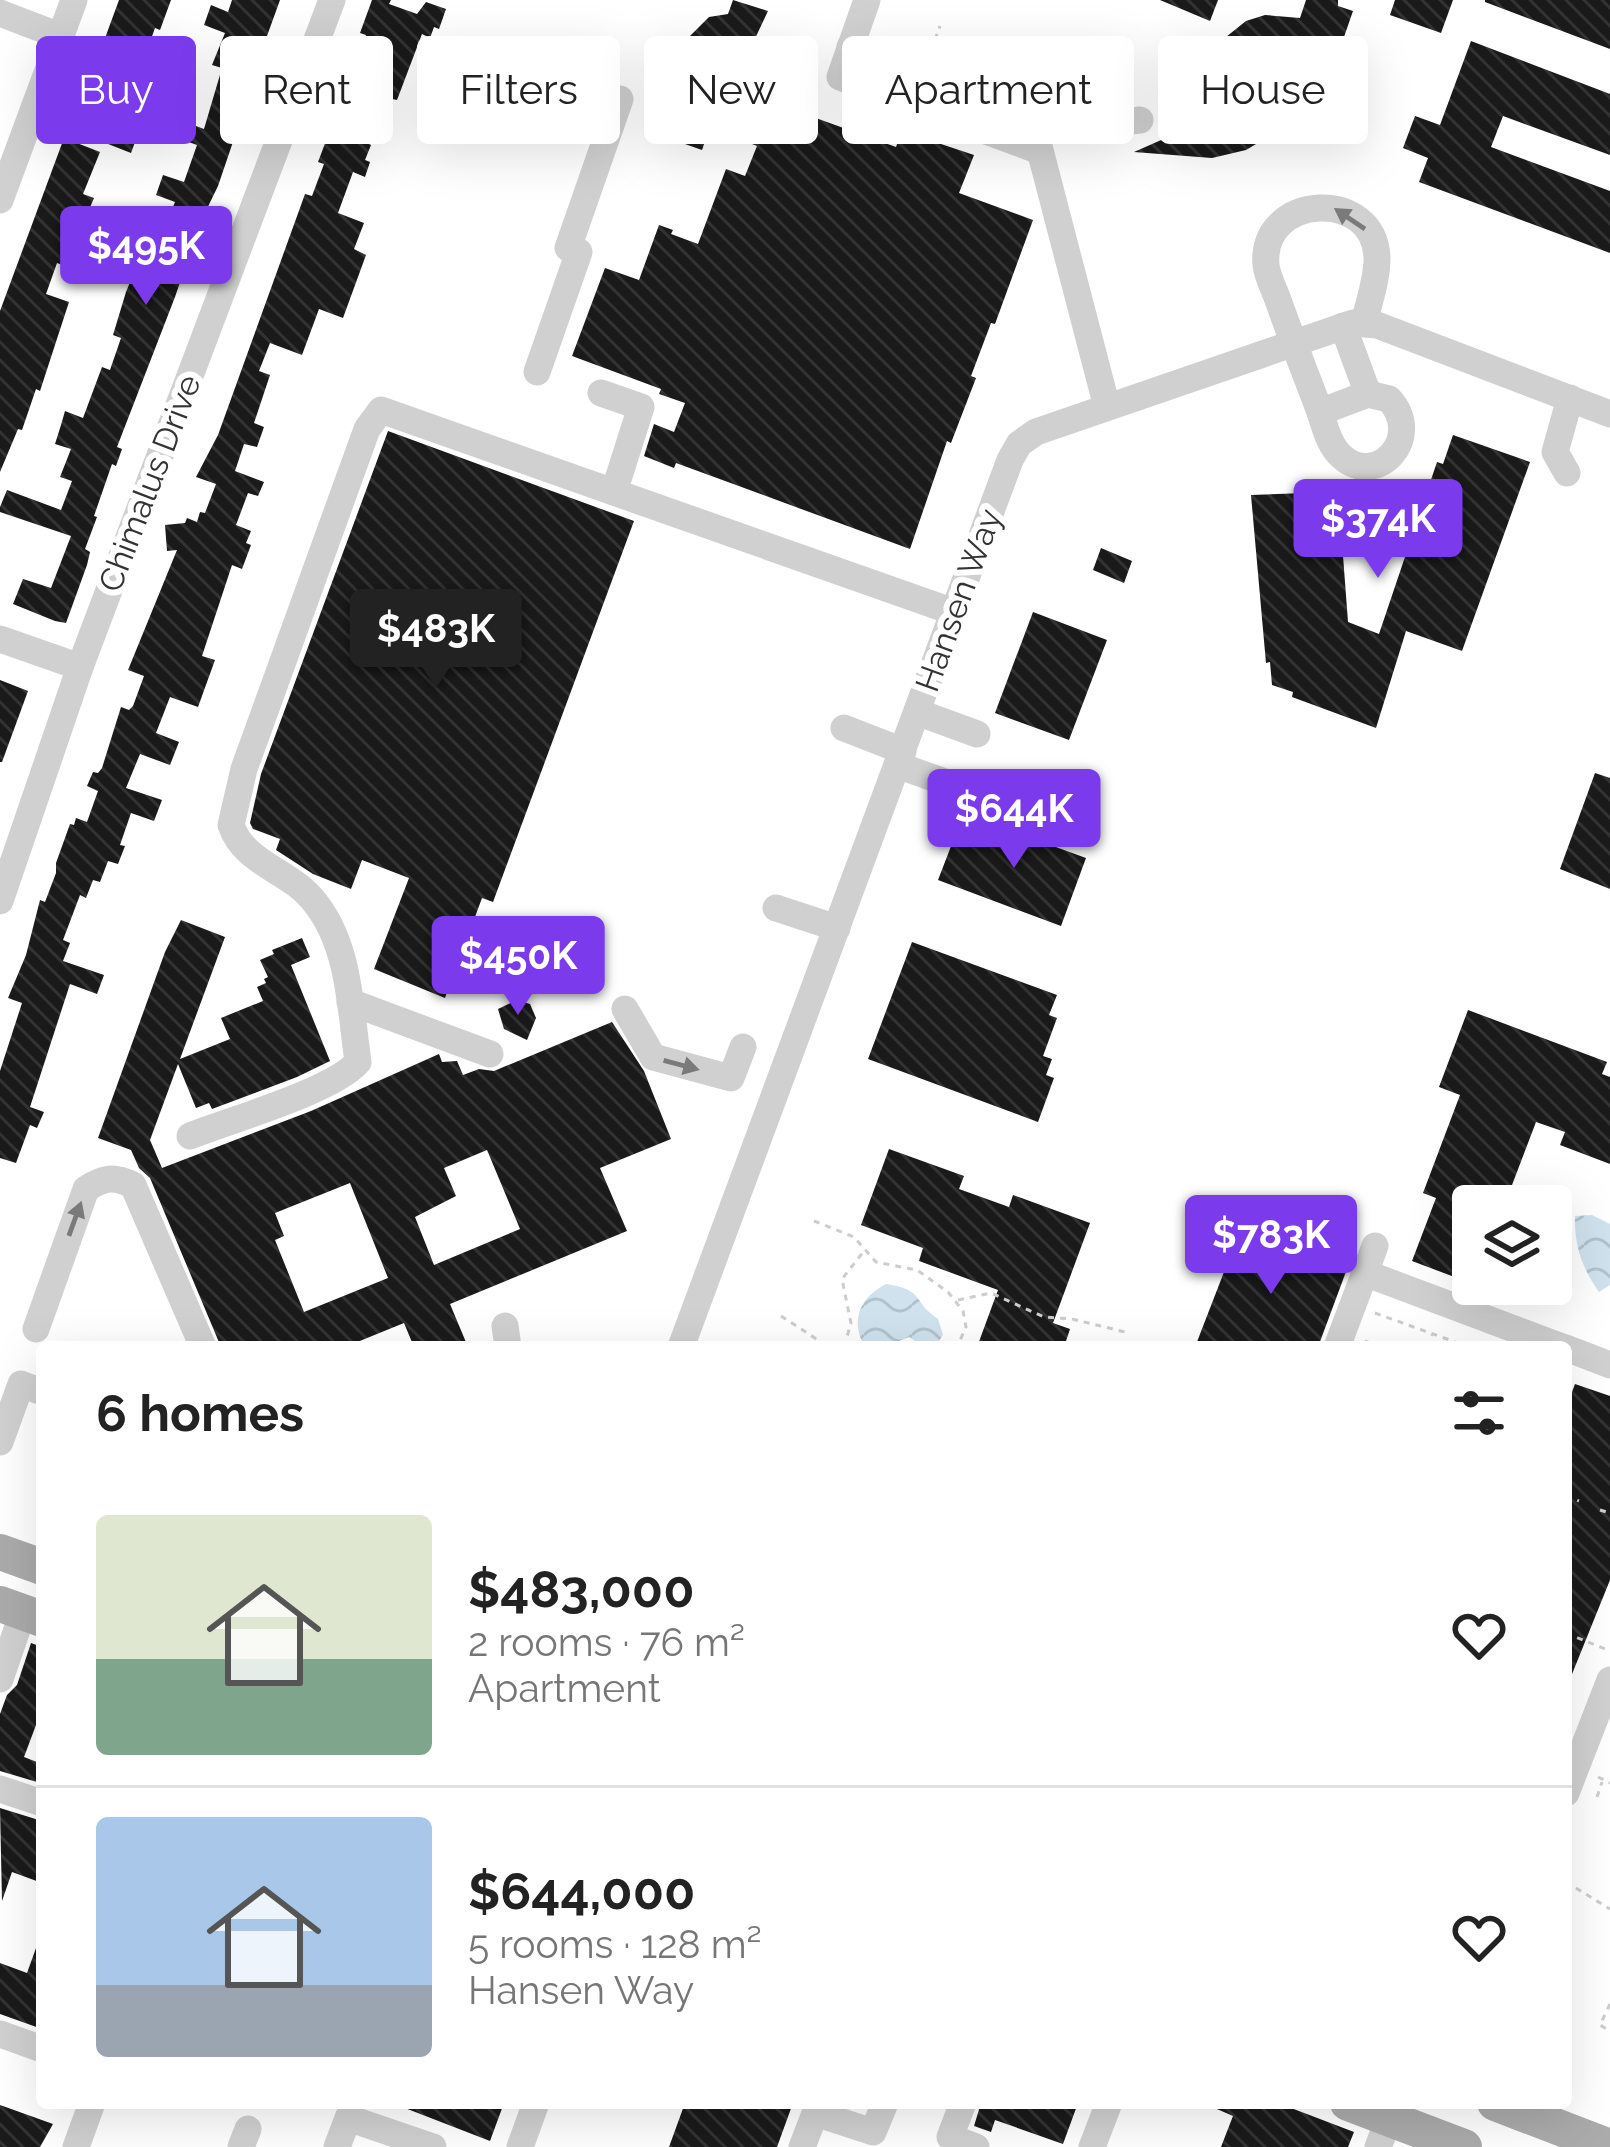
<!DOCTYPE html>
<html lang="en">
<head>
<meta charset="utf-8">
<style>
	body { margin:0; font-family:Raleway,sans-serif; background:#f6f6f6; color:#222; height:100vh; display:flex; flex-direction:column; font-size:45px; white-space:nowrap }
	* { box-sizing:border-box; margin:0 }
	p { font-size:39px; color:#767676 }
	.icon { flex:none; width:66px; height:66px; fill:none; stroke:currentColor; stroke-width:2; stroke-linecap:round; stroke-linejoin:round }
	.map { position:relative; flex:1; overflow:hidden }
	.sheet { position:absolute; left:36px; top:1341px; width:1536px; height:768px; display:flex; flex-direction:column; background:#fff; border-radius:12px; box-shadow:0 12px 48px #0002 }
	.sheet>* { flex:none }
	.hud { position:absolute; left:36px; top:36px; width:1539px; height:108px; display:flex; gap:24px }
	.controls { position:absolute; left:1452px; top:1185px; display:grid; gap:24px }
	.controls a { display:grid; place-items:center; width:120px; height:120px; border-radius:12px; background:#fff; box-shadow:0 12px 48px #0002; font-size:60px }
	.price { position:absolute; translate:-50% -102px; padding:0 27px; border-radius:12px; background:#7c3aed; color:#fff; font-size:39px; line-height:78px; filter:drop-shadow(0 3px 6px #0008) }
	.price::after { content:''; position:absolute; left:50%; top:72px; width:36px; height:27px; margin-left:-18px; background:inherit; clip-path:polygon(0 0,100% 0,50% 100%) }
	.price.active { background:#222; color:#fff }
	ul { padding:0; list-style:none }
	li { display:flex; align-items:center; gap:36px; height:300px; padding:0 60px }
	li+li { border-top:3px solid #e0e0e0 }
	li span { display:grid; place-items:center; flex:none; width:336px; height:240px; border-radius:12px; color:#555 }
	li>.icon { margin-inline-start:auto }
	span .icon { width:144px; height:144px; fill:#fffc; stroke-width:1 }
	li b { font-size:51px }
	h2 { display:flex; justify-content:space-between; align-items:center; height:144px; padding:0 60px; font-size:51px }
	.pill { padding:0 42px; border-radius:12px; background:#fff; box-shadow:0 12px 48px #0002; font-size:42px; line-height:108px }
	.pill.active { background:#7c3aed; color:#fff }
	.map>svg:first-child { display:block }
</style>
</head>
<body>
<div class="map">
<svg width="1610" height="2147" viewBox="0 0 1610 2147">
	<defs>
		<pattern id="water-waves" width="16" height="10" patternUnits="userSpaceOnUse" patternTransform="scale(3)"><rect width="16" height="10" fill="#cfe2ee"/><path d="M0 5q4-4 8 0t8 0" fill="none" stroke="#b2c2cd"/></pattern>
		<pattern id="building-back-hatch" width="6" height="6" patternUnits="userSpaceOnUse" patternTransform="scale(3)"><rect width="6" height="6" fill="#1a1a1a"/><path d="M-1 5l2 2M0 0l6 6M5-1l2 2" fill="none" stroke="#333"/></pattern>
	</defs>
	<rect width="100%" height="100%" fill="#fff"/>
	<g fill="url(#water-waves)">
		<path d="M1592,1215L1610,1224V1285L1599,1292C1582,1268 1574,1245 1575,1216Z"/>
		<path d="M886,1284C926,1290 912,1302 938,1319L943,1335L935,1347H925L909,1337L884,1347H865C850,1321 859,1298 886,1284Z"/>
	</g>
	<g fill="url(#building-back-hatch)" fill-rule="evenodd">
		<polygon points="119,0 171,0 160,30 155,28 147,50 141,47 125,91 139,96 134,109 159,118 151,139 138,134 131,153 108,144 115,125 95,118 99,107 86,102 99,69 89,66 96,47 101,49"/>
		<polygon points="232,0 280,0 267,36 276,40 261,82 254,80 218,186 182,260 187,262 175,297 117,447 122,449 116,466 112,464 94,516 97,517 85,549 90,552 87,565 66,623 55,621 13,604 23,579 51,588 71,536 0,512 0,507 7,490 61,510 72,481 60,477 71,449 55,444 61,425 65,411 83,418 102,367 110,370 121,338 113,335 126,292 133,275 143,279 175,202 156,195 163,175 184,182 197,145 166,134 172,117 204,129 222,68 212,65 225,33 204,25 211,5 228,12"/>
		<polygon points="372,0 391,0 389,4 417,14 426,2 446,9 439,29 434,27 430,38 422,34 397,100 377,96 364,133 363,141 371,145 365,160 370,162 365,177 353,172 338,213 364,223 354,249 366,255 343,318 319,309 302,355 270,343 259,371 270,375 254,423 264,427 257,447 244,444 235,471 264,482 258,496 248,493 236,525 251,531 246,543 251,545 242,569 232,565 202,656 215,660 198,707 170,697 156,733 179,742 170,765 140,754 126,788 162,800 154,821 131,813 120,845 125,846 118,864 108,861 100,882 93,880 86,898 80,895 63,940 70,943 63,961 104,975 97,994 70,984 30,1107 44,1112 37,1128 30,1125 16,1163 0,1158 0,1071 22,1003 8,998 26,955 40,900 45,902 56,873 56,863 70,824 74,825 76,818 87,822 98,791 87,786 93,772 98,773 102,768 121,707 129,710 133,706 144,676 128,670 177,550 167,551 165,525 185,523 187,518 197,522 200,512 205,513 216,484 196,477 218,435 305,194 312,196 324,164 318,162 366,35 360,33"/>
		<polygon points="733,0 768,11 751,47 733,41 719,78 727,81 702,150 662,136 692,53 686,40 709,17 728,14"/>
		<polygon points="1160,0 1218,0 1210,21"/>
		<polygon points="1306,0 1338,0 1338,6 1353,11 1336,60 1318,94 1323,99 1294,130 1288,125 1246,150 1212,158 1134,152 1168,137 1160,116 1205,94 1211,59 1226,37 1246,21 1265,15 1300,18"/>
		<polygon points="1395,0 1453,0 1441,33 1390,15"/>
		<polygon points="1485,0 1610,0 1610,49 1485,2"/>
		<polygon points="1471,41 1610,94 1610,155 1503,116 1491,147 1610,191 1610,253 1419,182 1428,158 1403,148 1415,116 1440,125"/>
		<polygon points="762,71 800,85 791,109 896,147 902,131 974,155 959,193 1033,220 995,324 991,323 971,376 976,378 951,443 947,441 910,549 676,463 674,468 644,456 654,424 674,432 685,403 659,394 661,389 572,356 605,268 639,280 659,225 673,230 671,234 698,244 726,169 745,176 757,146 737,138"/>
		<polygon points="64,138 100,152 83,194 94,198 65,266 57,263 46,294 69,302 40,391 36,389 22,430 18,429 0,472 0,311"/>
		<polygon points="388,431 634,521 493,902 482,898 458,963 468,967 458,993 448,989 445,998 374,969 409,878 362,860 351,889 313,874 276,850 280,839 253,829 250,823 261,774"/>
		<polygon points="1453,435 1530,462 1462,651 1406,631 1376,728 1292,697 1293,692 1272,685 1270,662 1266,663 1251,495 1334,492 1337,516 1340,516 1348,622 1379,634 1437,462 1443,464"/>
		<polygon points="1101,548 1132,561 1124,583 1093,570"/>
		<polygon points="1033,612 1107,640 1069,740 995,713"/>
		<polygon points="0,680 28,691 2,762 0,762"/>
		<polygon points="1595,773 1610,778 1610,889 1560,869"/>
		<polygon points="1006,824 1009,830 1086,858 1061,926 938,880 958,828 980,831 981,826 993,830"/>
		<path d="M181,920L225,937L180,1059L230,1039L221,1018L263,1001L257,987L266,983L264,979L268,977L260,960L274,954L272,950L302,938L310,957L291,965L330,1061L297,1077L212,1109L209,1103L196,1108L178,1064L150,1140L162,1168L311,1111L439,1054L442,1062L457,1061L463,1075L479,1069L494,1071L612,1022L644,1071L671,1139L600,1168L627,1231L450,1304L468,1347H414L404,1323L345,1347H221L150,1178L139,1168L131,1150L98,1138L165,952ZM487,1150L520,1229L434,1265L415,1217L456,1196L444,1168ZM350,1183L388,1278L304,1312L275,1240L284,1236L275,1213Z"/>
		<polygon points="912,942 1057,995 1049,1015 1057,1018 1043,1056 1052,1059 1046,1075 1054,1078 1038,1122 868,1059"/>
		<polygon points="517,1000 530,1004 536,1018 527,1040 504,1029 498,1009"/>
		<polygon points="1468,1010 1607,1062 1602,1074 1610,1077 1610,1164 1560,1145 1565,1132 1536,1122 1504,1206 1473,1206 1473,1284 1412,1261 1436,1198 1423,1193 1460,1095 1439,1087"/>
		<polygon points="889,1149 964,1176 959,1189 1009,1207 1013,1195 1090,1223 1053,1323 1070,1329 1064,1347 977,1347 998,1290 919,1261 923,1248 861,1225"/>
		<polygon points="1241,1228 1347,1269 1318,1347 1195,1347"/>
		<polygon points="1575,1384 1610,1396 1610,1580 1568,1684 1566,1408"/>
		<polygon points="31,1643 42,1647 42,1709 24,1757 42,1764 37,1782 0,1771 0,1714 7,1695 17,1685"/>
		<polygon points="0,1808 42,1821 42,1883 12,1872 2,1901"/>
		<polygon points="40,1937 42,1938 42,2029 0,2014 0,1963 27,1973"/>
		<polygon points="392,2103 504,2103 490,2141"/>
		<polygon points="685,2103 793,2103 777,2147 669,2147"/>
		<polygon points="981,2103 1078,2103 1063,2144 995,2120 991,2132 974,2126"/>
		<polygon points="1203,2103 1278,2103 1354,2132 1348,2147 1221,2147 1233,2116"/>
		<polygon points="0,2105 53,2124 40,2147 0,2147"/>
	</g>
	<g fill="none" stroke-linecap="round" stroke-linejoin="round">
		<g stroke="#cdcdcd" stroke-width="3" stroke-dasharray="6 6" stroke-linecap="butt">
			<polyline points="931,51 940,26"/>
			<polyline points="1011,80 1032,62"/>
			<polyline points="814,1221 854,1237 876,1262 917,1270 948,1292 963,1311 966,1327 957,1347"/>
			<polyline points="958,1300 991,1293 1044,1317 1072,1319 1125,1332"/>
			<polyline points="1375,1313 1469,1347"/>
			<polyline points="781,1316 821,1342 837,1347"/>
			<polyline points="1365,1341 1381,1347"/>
			<polyline points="844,1347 851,1323 842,1279 864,1251"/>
			<polyline points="1427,1347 1432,1335"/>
			<polyline points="1566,1496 1579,1501"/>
			<polyline points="1600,1510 1610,1513"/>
			<polyline points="1566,1633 1610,1651"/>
			<polyline points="1598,1777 1610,1783"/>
			<polyline points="1597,1797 1602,1782"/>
			<polyline points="1576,1888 1610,1909"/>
			<polyline points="1610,2004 1600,2025 1610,2031"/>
		</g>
		<g stroke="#d0d0d0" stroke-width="27">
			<polyline points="867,0 840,77 1040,151"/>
			<polyline points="0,13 60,36"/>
			<polyline points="850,47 1011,103 1035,131 1107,407"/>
			<polyline points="1035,131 1140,120"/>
			<polyline points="0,200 74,0"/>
			<polyline points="1343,326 1368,394"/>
			<polyline points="537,372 579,252 568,248 620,99"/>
			<polyline points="601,393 641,407 614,492"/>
			<path d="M1368,394L1389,399C1425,438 1376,489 1341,456C1329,445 1325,427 1320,412Z"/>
			<path d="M1320,412C1306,375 1291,337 1278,300C1274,289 1267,276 1266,265C1260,193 1376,187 1377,259C1377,279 1369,303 1364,322"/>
			<polyline points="1567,473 1555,452 1570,398"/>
			<polyline points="0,639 80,667"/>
			<polyline points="917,712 977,734"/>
			<polyline points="844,728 903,751"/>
			<polyline points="897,765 956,786"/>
			<polyline points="0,901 80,667 332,0"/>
			<polyline points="776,908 837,928"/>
			<polyline points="350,1002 490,1054"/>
			<polyline points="625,1009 653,1057 731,1078 743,1047"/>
			<path d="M190,1136C230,1120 333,1091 358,1062C350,1007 350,944 313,900C289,870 244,864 231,825L244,769L367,429L381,410L954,612"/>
			<polyline points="1365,1273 1562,1347"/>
			<polyline points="505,1326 508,1347"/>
			<path d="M36,1329L86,1189C104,1177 114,1176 133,1185L203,1347"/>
			<polyline points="681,1347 1010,460 1019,444 1036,432 1353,323 1377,325 1610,414"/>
			<polyline points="1337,1347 1375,1246"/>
			<polyline points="1566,1348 1610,1365"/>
			<polyline points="0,1442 21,1384 42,1392"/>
			<polyline points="0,1679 23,1612"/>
			<polyline points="0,1789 42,1803"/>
			<polyline points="1566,1793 1610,1680"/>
			<polyline points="0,2034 42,2049"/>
			<polyline points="963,2103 950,2137 976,2147"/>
			<polyline points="815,2113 873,2132 885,2103"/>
			<polyline points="76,2147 92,2103"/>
			<polyline points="241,2147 248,2129"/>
			<polyline points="337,2147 348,2118 433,2147"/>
			<polyline points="520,2147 536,2103"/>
			<polyline points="802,2147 819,2103"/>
			<polyline points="1092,2147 1109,2103"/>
			<polyline points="1378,2147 1389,2119"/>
		</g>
		<g stroke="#ababab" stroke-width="36">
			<polyline points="0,1552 42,1567"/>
			<polyline points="0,1604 42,1619"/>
			<polyline points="1348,2103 1464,2147"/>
			<polyline points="1495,2103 1610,2147"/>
		</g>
	</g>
	<defs><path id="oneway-solid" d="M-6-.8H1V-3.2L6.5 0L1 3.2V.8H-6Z" transform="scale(3)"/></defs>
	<g fill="#7a7a7a">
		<use href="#oneway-solid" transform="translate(1350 219) rotate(-146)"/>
		<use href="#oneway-solid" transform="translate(681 1065) rotate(15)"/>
		<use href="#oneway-solid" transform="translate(75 1219) rotate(-70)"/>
	</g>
	<g text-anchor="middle" stroke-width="12" stroke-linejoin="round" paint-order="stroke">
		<g font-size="33" fill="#333" stroke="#fff">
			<text transform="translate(149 483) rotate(-69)" y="12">Chimalus Drive</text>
			<text transform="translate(958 600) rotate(-70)" y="12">Hansen Way</text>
		</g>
	</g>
</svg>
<div class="controls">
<a><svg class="icon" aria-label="layers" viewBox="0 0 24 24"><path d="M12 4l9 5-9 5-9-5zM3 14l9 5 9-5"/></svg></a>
</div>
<b class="price" style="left:146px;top:308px">$495K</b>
<b class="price" style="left:1378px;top:581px">$374K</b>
<b class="price active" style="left:436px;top:691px">$483K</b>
<b class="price" style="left:1014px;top:871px">$644K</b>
<b class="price" style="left:518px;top:1018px">$450K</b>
<b class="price" style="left:1271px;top:1297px">$783K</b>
<div class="hud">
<a class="pill active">Buy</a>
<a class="pill">Rent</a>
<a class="pill">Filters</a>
<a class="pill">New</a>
<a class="pill">Apartment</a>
<a class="pill">House</a>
</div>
<section class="sheet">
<h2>6 homes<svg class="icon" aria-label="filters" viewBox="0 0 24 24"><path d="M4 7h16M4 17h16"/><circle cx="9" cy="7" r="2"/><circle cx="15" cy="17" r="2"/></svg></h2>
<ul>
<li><span style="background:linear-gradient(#dfe7d0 60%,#7fa58c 0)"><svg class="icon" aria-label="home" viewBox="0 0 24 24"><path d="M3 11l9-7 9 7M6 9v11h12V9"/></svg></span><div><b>$483,000</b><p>2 rooms · 76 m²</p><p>Apartment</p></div><svg class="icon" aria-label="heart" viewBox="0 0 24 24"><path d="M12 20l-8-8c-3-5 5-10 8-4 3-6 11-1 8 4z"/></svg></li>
<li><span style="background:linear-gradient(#a9c7e8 70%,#9aa5b1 0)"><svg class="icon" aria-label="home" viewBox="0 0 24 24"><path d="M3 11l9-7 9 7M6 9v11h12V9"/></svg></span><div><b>$644,000</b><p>5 rooms · 128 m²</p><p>Hansen Way</p></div><svg class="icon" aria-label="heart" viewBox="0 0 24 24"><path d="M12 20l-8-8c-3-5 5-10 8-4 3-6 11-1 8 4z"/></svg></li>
</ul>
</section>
</div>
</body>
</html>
